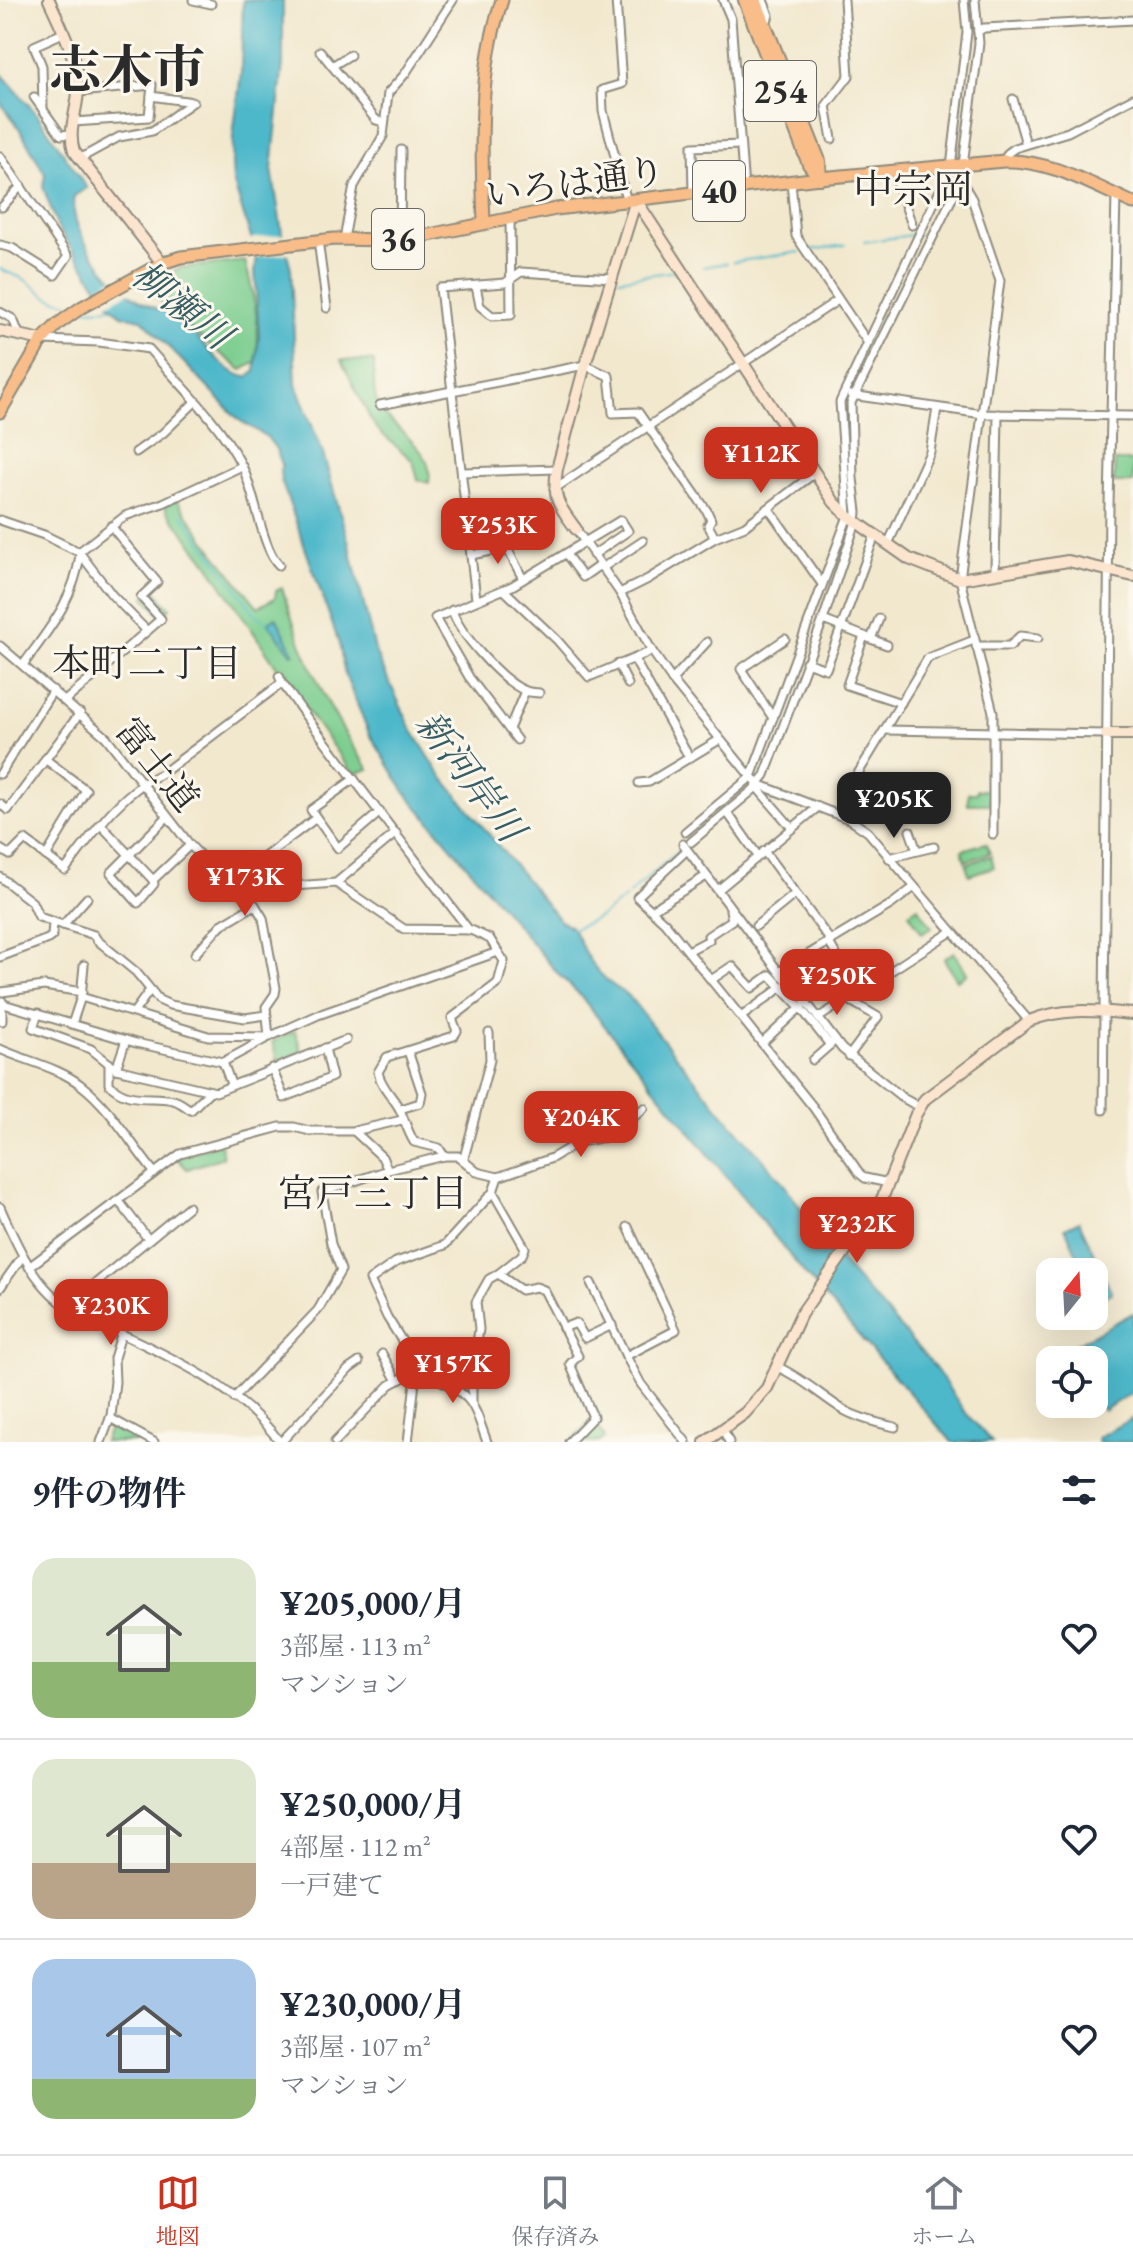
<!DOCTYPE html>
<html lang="ja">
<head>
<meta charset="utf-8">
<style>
	body { margin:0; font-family:"EB Garamond","Noto Serif JP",serif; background:#f6f6f7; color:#1f2937; height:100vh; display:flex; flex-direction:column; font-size:30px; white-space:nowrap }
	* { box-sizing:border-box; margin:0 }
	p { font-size:26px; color:#747a83 }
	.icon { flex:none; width:44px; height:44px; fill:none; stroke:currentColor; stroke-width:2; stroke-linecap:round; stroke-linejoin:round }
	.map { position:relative; height:1442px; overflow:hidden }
	.sheet { display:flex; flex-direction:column; background:#fff; flex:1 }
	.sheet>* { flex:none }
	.needle { width:52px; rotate:18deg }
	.controls { position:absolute; left:1036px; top:1258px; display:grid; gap:16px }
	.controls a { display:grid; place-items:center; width:72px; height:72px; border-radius:16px; background:#fff; box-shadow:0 8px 32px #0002; font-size:40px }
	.price { position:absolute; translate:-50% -68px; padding:0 18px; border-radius:16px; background:#c8321e; color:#fff; font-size:26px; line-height:52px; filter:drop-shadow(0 2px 4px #0008) }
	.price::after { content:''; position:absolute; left:50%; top:48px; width:24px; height:18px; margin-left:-12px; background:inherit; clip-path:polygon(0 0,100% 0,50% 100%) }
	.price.active { background:#222; color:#fff }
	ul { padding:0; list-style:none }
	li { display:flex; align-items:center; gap:24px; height:200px; padding:0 32px }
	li+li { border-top:2px solid #e0e1e3 }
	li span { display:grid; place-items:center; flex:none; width:224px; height:160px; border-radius:24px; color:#555 }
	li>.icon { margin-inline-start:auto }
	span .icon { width:96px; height:96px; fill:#fffc; stroke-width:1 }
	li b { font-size:34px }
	h2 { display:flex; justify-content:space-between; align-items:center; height:96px; padding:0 32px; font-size:34px }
	.tab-bar { display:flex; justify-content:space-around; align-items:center; height:112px; border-top:2px solid #e0e1e3; background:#fff; font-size:22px; color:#747a83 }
	.tab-bar a { display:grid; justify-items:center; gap:4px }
	.tab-bar .active { color:#c8321e }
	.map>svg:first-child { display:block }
</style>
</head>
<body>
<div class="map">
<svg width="1133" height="1442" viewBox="0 0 1133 1442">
	<rect width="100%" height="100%" fill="#fbf7ec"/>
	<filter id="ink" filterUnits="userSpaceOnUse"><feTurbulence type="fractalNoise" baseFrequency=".0125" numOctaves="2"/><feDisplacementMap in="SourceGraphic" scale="16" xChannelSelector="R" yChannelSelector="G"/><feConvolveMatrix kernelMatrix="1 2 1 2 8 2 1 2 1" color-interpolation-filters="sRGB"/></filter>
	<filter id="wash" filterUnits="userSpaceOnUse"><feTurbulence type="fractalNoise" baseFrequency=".006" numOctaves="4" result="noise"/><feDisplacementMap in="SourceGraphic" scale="32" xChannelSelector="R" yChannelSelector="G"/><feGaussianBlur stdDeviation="1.8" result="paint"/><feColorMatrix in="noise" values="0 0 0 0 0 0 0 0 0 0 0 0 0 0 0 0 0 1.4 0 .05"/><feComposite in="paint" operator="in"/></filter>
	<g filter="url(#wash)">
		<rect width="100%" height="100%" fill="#f2e8ce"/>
		<g fill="#7bcd8f" stroke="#537c5d" stroke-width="2">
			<path d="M245,261C254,294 261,327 256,362L242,370L208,344L143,285L180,268Z"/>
			<path d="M341,360L374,361C374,373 373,389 376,399C387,430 436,445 429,483L418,480L413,461L380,432L371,420Z"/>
			<polygon points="1115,461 1133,461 1133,483 1114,483"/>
			<path d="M177,500L216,555L258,607L275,598L276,591L282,588C302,653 328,714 369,769L353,774L299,700L207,563L167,511L165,505Z"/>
			<polygon points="154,589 170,608 161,616 145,597"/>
			<polygon points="977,790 990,790 990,804 968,804 968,793 976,793"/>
			<polygon points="986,843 990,853 965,861 962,850"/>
			<polygon points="991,856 994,867 969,875 966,864"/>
			<polygon points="918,907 932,927 922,933 909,913"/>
			<polygon points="954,952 967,973 957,980 944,959"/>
			<polygon points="295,1031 302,1052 278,1061 272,1042"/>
			<polygon points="220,1143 223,1157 187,1169 177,1158"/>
			<polygon points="592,1420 605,1437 600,1442 572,1442"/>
			<polygon points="111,1422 139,1437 137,1442 104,1442"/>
		</g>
		<g fill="#4db8ca" stroke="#3c727a" stroke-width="2">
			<path d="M243,0H283V63L272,169L282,233L291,269L296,384L323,454L348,540L376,654L411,728L439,773L560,921C578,926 579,947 590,961C600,975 614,988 629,996C663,1040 697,1083 733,1125C762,1158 795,1193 815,1232L934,1366L964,1411L992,1442H952L805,1274L578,993L559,975L405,792L369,733L345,675L339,643L281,480L280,470L282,465L276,449L267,437L239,420L142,319L122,315L109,304L58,228L43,187L45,174L21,131L0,102V72L37,114L87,188L74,196C68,232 110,283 139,300C151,308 167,310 178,318C197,333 223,375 247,377L255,372L259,336L255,271L257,257L233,181L232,163L233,136L241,72Z"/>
			<polygon points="276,617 294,653 292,654 268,623"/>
			<polygon points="1079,1221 1112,1293 1098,1299 1094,1291 1094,1272 1085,1272 1065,1228"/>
			<polygon points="1133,1313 1133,1392 1104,1410 1094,1402 1094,1360 1068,1360 1067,1349"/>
			<polygon points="1133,1418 1133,1442 1097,1442 1098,1437"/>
		</g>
		<g fill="#f2e8ce">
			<polygon points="286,234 290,253 253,258 248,239"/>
			<polygon points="118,276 133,290 106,305 95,289"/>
		</g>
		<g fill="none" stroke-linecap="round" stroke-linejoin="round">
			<g stroke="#4db8ca" stroke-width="2">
				<polyline points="864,242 918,234"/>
				<polyline points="811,250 845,245"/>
				<polyline points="733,262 800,252"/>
				<polyline points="703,267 727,263"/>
				<polyline points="0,269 24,279 48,297 77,306"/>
				<polyline points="619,279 676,271"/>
				<polyline points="87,309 112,308"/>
				<polyline points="182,514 256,615 268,623"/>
				<polyline points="628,895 683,847"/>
				<polyline points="571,930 600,917 625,898"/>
			</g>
		</g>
	</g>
	<g filter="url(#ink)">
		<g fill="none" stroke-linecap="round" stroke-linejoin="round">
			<g stroke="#8e8a7c" stroke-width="11">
				<g id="street">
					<polyline points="193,0 211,4"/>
					<polyline points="616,0 622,84 602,90 603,111 627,202"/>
					<polyline points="723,0 731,19 744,189"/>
					<polyline points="763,0 769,15 765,27"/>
					<polyline points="978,31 984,28 1133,20"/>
					<polyline points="320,51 376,120 383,122"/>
					<polyline points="332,66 350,55"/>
					<polyline points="34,97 61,135 71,134"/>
					<polyline points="1013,99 1026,144"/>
					<polyline points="43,109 42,66 34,46 63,33"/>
					<polyline points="73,122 149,117 152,85 78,92"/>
					<polyline points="832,139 826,106 849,76 844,0"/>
					<polyline points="0,156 68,256 55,275 12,248 0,245"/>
					<polyline points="79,159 119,137 152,131 193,102 151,96"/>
					<polyline points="1004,161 1008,153 1015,148 1068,132 1133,98"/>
					<polyline points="894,173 912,225"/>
					<polyline points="961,180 972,199 1000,281 960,579 993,712 993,834"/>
					<polyline points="791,182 796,236 868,343"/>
					<polyline points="693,194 692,147 740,145"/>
					<polyline points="2,207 21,186"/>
					<polyline points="344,239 354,186 383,136 388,93 405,74 453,0"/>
					<polyline points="400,239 401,150"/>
					<polyline points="318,240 327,308"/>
					<polyline points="476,286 480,306 492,316 511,315 510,218"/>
					<polyline points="0,312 13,319 19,334"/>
					<path d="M42,340L99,342L149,349C181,386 220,422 242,466C255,492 262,549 279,565"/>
					<polyline points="851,395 983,414 1133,416"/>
					<polyline points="380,405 585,365 609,376 613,413 638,412 707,511 711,520 708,525 715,538"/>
					<polyline points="136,452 163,433 195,402"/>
					<polyline points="463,472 557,469"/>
					<polyline points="554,489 838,300"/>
					<polyline points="769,509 822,584"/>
					<polyline points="0,520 44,535 79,552 112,595 147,631 66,700"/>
					<polyline points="111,526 157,582 141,597 161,619 147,631"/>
					<polyline points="576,529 620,593 652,651 672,680 751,777 763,786 849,819 868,832 1029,1021"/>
					<polyline points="888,544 930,452 937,408"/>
					<polyline points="79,552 125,516 163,503 242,466"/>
					<polyline points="566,554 583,577 600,565"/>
					<polyline points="471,555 507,548 523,579"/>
					<polyline points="602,568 643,541"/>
					<polyline points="995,571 998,414"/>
					<polyline points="504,590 557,640 589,677 652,651"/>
					<polyline points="620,593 648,579 715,538 745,526 816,472"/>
					<polyline points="476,599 440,288 505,283 521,272 612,278"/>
					<path d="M452,610C459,633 502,682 526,691C530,693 534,692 539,693"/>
					<polyline points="823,620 864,636 847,685 901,703"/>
					<polyline points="864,636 871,639 879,619"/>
					<polyline points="871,639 887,645"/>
					<polyline points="0,646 106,737 190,845 224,880 265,888 336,883 404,929 471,930 490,939 498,952"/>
					<polyline points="976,646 1010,646 1020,636 1038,638"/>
					<polyline points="634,659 689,757"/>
					<polyline points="806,662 826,669 875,535"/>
					<polyline points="618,664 628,684"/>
					<path d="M23,665C49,629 74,600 80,555"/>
					<polyline points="279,676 282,683 308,719 469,930"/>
					<polyline points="672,680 707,642"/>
					<polyline points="773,718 741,669 785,639"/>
					<polyline points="509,729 525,691"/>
					<polyline points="885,730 1106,734"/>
					<polyline points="517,740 469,677 435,618 512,586 621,520 628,531 593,555"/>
					<polyline points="45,759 86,790 46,856"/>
					<polyline points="0,774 53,690"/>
					<polyline points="354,779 311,810 338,848 380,812"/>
					<polyline points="639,783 649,782 719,740"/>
					<polyline points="759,783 760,791 792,828"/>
					<polyline points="0,804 8,810 80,713"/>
					<polyline points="727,812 758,856"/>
					<polyline points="167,817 111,873 138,903 154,884 153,880 190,845"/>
					<polyline points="849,819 850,789 854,780 928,658 974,640"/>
					<polyline points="101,825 153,880"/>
					<polyline points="910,831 917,851 934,847"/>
					<polyline points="685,832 751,777 848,516 840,402 951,167 967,32 964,0"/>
					<polyline points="691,842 753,790 765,775 823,620 856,522 857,512 853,478 851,403 961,180 979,43 975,0"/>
					<polyline points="683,844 779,972 807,1003 842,1049 903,1098 919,1107"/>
					<path d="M0,849L10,855L25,840L65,870C92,835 122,790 163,773L282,683"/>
					<polyline points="686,851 637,897 665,923 741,1017 813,1107 860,1174 865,1178 889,1183"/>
					<polyline points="764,851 830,940"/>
					<polyline points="889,858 917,851"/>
					<polyline points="0,877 32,902 39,917 63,925"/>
					<polyline points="336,883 396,833"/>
					<polyline points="718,890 818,807"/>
					<polyline points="87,898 63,925 94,935 97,940 136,972 159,1000 170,1005 245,1018 266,1015"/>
					<polyline points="652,910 706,876"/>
					<polyline points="756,926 795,894"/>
					<polyline points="828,941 859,993"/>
					<polyline points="688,951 709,940 708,936 732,920 730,910"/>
					<polyline points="195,954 221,925 255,905"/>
					<polyline points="0,957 48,939 52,936 53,923"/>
					<polyline points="779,972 892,904 913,888"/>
					<polyline points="711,980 732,966 752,988 770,975 800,1007 830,1045 835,1040"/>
					<polyline points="2,992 44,986 82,992"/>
					<polyline points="81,997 208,1036 269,1037 266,1007 275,994 276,988 263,918 255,905 230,883 316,818"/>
					<polyline points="849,1000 878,1017 849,1056"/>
					<polyline points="2,1001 2,1021"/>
					<path d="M0,1003L136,1043L223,1062L269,1037L318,1015L498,952L504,961L498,983L452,1018L457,1031L454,1036L387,1057L378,1072C381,1088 395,1098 401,1112C405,1122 408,1132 414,1142L439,1148L444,1156H458L477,1172L498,1177"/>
					<polyline points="134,1012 150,990"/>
					<polyline points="38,1013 33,1028 91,1049 116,1069 216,1092 346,1040"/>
					<polyline points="741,1017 783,986"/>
					<polyline points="818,1018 951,932"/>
					<polyline points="72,1024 81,997 84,965"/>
					<polyline points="762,1043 802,1006"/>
					<path d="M0,1049C26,1061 58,1067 81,1085C110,1107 131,1144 154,1172"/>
					<polyline points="813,1060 830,1045"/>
					<polyline points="223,1062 231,1084"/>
					<path d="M109,1063V1084C128,1104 151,1095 173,1100C179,1101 186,1107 191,1110L210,1091"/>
					<polyline points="272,1068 284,1098 332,1077 325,1048"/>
					<polyline points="116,1069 126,1040"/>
					<polyline points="400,1109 420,1103 422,1093 408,1051"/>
					<polyline points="1103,1110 1109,505 1116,195"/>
					<polyline points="354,1131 402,1120"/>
					<polyline points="464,1158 490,1060 489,1033"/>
					<polyline points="493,1192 498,1177 552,1158 579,1142 612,1136 644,1108"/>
					<polyline points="118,1200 148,1239"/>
					<path d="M0,1207C18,1248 35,1288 75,1312C145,1346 232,1378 280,1442"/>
					<polyline points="628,1227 676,1330 626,1356 641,1384 686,1442"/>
					<polyline points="29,1267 180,1154 280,1127 294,1127 310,1131 354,1131 382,1157 388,1170"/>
					<polyline points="591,1283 626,1356"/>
					<polyline points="0,1288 22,1257"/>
					<polyline points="67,1307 188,1207"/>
					<polyline points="563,1328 576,1323 585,1338 612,1325"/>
					<polyline points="382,1354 397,1381"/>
					<path d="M417,1365C426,1367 429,1374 438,1379C475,1398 473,1404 487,1442"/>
					<path d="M778,1367C802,1378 820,1395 842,1409C857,1418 877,1423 895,1427"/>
					<polyline points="234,1398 318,1310 341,1270 331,1244 322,1192 388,1170 444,1156"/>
					<polyline points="472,1402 472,1381 479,1329 476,1302 489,1279 498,1274"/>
					<polyline points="110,1418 154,1442"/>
					<polyline points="723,1429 729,1442"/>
					<polyline points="101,1442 111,1416 115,1382 114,1358 121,1335"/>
					<polyline points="281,1442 349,1369 359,1362"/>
					<polyline points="335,1442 390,1385 417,1370"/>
					<polyline points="408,1442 417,1365 387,1317 370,1280 396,1262 445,1245 493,1192 525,1248 522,1255 498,1274 521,1290 536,1287 544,1290 578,1356 570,1364 593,1417 569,1442"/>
				</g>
			</g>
			<g stroke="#8e8a7c" stroke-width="14">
				<g id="secondary">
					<path d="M49,0C62,28 77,57 78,89C78,110 67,130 74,151L162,263"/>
					<polyline points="636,200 834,502 848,516 909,559 960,579 1068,561 1133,576"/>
					<polyline points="0,331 42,340"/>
					<path d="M576,529C559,506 552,499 557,469L585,365L636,200"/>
					<polyline points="1106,734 1133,734"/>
					<path d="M705,1442L745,1413L767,1388L801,1314L882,1199L916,1114L925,1099L1029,1021C1063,1007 1097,1011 1133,1014"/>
				</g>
			</g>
			<g stroke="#8e8a7c" stroke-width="15">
				<g id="primary">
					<path d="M484,222C481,149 478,71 502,0"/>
					<path d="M0,412L42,340L58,324L82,307L162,263L181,257L334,239L388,240L424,236L556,209L820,178L1004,161C1049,159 1092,185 1133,203"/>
				</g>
			</g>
			<g stroke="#8e8a7c" stroke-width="16">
				<g id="highway">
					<polyline points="745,0 809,164 820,178"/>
					<polyline points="755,0 819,161 820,178"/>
				</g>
			</g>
			<use href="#street" stroke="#fff" stroke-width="7"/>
			<use href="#secondary" stroke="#fce5cf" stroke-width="10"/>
			<use href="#primary" stroke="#f8bd88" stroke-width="11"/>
			<use href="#highway" stroke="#f8bd88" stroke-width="12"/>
		</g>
	</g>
	<g text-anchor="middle" stroke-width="6" stroke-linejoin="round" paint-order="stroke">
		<g fill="#fbf7ec" stroke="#696865" stroke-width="2">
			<rect x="744" y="61" width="72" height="60" rx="6"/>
			<rect x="693" y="161" width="52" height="60" rx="6"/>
			<rect x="372" y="209" width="52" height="60" rx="6"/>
		</g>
		<g font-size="34" font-weight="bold" fill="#2b2b2b">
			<text x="780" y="103">254</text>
			<text x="719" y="203">40</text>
			<text x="398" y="251">36</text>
		</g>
		<g font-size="36" fill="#2b2b2b" stroke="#fbf7ec">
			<text transform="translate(575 182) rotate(-8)" y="13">いろは通り</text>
			<text transform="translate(158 764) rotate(51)" y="13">富士道</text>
		</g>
		<g font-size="38" font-style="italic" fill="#375c63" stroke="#fbf7ec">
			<text transform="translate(182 305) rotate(39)" y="13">柳瀬川</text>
			<text transform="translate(470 776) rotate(53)" y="13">新河岸川</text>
		</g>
		<g font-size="38" fill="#2b2b2b" stroke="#fbf7ec">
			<text x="147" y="676">本町二丁目</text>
			<text x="373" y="1206">宮戸三丁目</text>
		</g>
		<g font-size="40" fill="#2b2b2b" stroke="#fbf7ec">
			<text x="913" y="203">中宗岡</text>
		</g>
		<g font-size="52" font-weight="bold" fill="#2b2b2b" stroke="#fbf7ec">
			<text x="127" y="88">志木市</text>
		</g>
	</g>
</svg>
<div class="controls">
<a><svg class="needle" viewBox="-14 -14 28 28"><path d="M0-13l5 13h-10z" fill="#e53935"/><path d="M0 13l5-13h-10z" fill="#747a83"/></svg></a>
<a><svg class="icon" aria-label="locate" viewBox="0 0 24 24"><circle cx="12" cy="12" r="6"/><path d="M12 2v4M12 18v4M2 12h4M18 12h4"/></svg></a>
</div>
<b class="price" style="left:761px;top:495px">¥112K</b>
<b class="price" style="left:498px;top:566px">¥253K</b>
<b class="price active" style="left:894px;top:840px">¥205K</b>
<b class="price" style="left:245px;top:918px">¥173K</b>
<b class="price" style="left:837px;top:1017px">¥250K</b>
<b class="price" style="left:581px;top:1159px">¥204K</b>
<b class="price" style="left:857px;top:1265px">¥232K</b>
<b class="price" style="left:111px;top:1347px">¥230K</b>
<b class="price" style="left:453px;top:1405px">¥157K</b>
</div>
<section class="sheet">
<h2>9件の物件<svg class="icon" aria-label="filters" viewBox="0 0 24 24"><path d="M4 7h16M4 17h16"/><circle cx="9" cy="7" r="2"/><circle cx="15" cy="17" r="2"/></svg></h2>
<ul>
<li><span style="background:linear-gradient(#dfe7d0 65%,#8fb573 0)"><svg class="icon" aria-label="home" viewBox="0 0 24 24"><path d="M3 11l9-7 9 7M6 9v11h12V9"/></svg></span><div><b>¥205,000/月</b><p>3部屋 · 113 m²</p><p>マンション</p></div><svg class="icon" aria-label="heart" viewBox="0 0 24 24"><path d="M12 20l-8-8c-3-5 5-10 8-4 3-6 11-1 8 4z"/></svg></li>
<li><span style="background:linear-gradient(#dfe7d0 65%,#b9a48a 0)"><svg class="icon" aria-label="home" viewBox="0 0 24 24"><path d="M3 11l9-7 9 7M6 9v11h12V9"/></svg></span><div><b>¥250,000/月</b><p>4部屋 · 112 m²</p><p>一戸建て</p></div><svg class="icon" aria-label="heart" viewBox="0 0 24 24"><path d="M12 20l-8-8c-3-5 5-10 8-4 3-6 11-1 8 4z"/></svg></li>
<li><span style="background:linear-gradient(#a9c7e8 75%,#8fb573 0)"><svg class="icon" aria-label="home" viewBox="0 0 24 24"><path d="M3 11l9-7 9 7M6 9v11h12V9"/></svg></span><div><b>¥230,000/月</b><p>3部屋 · 107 m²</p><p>マンション</p></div><svg class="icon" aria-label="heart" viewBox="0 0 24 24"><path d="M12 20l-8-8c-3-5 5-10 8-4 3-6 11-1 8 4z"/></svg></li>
</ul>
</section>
<nav class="tab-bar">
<a class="active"><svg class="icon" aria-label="map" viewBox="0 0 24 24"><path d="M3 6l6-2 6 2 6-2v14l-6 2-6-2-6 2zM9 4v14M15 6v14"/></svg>地図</a>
<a><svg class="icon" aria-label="saved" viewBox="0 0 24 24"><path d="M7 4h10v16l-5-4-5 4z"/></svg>保存済み</a>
<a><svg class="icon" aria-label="home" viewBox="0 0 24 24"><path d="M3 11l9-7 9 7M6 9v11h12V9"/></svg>ホーム</a>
</nav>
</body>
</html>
